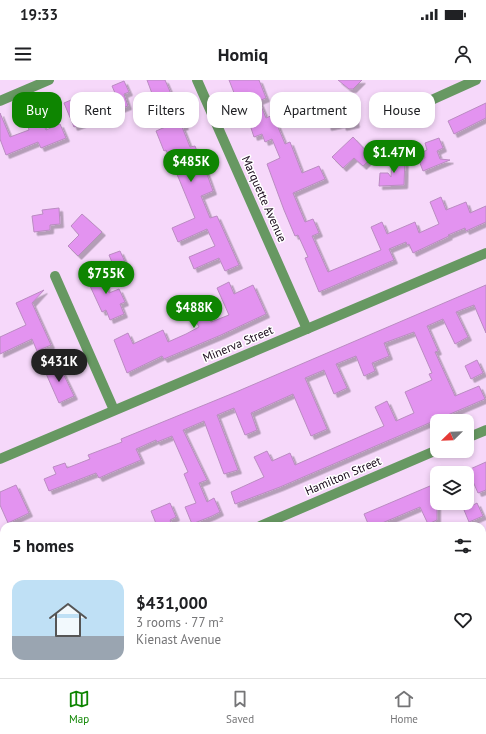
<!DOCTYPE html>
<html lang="en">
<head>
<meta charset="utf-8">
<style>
	body { margin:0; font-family:"PT Sans",sans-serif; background:#f6f6f6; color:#202124; height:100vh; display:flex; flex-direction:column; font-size:15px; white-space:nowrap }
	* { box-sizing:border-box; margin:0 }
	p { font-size:13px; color:#757577 }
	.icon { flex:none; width:22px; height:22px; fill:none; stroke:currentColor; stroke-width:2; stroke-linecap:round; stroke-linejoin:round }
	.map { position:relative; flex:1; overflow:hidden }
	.drawer { position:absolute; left:0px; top:442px; width:486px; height:156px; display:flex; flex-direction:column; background:#fff; border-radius:12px 12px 0 0; box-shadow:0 2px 6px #0003 }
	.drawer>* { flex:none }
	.top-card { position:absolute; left:12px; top:12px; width:462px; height:36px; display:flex; gap:8px }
	.needle { width:26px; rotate:247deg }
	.controls { position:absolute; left:430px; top:334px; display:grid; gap:8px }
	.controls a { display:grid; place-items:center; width:44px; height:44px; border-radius:8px; background:#fff; box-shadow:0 2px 6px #0003; font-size:20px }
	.price { position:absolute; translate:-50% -34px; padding:0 9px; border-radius:14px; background:#0e8501; color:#fff; font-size:13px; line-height:26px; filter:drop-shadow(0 1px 2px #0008) }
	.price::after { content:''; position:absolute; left:50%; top:24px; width:12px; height:9px; margin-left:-6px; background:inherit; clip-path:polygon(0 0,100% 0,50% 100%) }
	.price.selected { background:#222; color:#fff }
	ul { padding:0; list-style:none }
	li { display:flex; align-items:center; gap:12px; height:100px; padding:0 12px }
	li span { display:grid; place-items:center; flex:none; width:112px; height:80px; border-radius:12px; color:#555 }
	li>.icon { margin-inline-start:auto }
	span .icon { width:48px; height:48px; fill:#fffc; stroke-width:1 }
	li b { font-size:17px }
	h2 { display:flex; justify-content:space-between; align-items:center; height:48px; padding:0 12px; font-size:17px }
	.chip { padding:0 14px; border-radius:12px; background:#fff; box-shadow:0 2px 6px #0003; font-size:14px; line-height:36px }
	.chip.selected { background:#0e8501; color:#fff }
	.status { display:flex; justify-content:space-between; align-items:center; height:28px; padding:0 20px; background:#fff; direction:ltr }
	.status svg { height:11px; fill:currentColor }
	header { display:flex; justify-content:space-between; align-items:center; height:52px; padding:0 12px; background:#fff; font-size:18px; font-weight:800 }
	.tabs { display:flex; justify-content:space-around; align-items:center; height:56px; border-top:1px solid #e0e0e0; background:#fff; font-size:11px; color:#757577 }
	.tabs a { display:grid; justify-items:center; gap:2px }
	.tabs .selected { color:#0e8501 }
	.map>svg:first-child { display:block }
</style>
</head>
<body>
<div class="status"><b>19:33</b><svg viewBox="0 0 49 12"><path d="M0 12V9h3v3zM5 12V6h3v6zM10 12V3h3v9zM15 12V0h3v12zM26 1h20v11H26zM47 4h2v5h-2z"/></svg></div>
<header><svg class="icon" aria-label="menu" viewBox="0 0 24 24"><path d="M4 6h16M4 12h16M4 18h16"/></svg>Homiq<svg class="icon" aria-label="person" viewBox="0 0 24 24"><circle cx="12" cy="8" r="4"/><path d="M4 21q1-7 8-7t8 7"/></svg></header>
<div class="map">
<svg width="486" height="598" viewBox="0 0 486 598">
	<defs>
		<filter id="shadow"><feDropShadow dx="3.5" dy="3.5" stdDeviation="0" flood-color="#0004"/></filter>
	</defs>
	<rect width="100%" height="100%" fill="#f6d8fa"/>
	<g fill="#e393f0" stroke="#ba8bc1" filter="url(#shadow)">
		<polygon points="147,0 165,0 185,46 182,47 190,67 195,66 208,97 213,111 201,116 210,138 217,136 239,185 225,191 219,178 194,189 189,177 215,166 207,149 178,162 172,148 195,138 179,99 166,70 164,71 156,51 170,45 162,25 157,27"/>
		<polygon points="229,0 259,0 266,18 259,21 266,38 273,35 285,64 290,62 302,93 319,86 325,99 293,113 305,142 313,139 319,153 312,156 328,192 381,170 371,147 382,142 387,154 415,142 419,153 439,144 430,122 441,117 446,130 466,122 470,133 486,126 486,142 466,151 465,148 448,155 449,156 413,173 409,164 407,165 406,162 389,169 394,180 319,212 305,178 308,177 298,155 295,156 284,130 267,84 280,78 272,59 265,62 262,54 254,57 250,45 253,43 246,26 240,28"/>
		<polygon points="338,0 362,0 353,9 349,9"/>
		<polygon points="124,1 129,12 124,14 128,26 74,47 64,23 78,17 83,28 111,17 110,15 115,13 112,6"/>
		<polygon points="335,17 337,26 331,32 353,28 356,44 343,47 342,44 328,47 324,33 321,33 319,21"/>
		<polygon points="486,23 486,38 454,54 448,41"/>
		<polygon points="0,33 10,57 29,50 27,43 40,37 46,50 60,44 66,58 41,68 38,62 6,75 0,59"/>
		<polygon points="353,57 370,75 370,79 363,86 354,78 343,88 332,77"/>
		<polygon points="439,58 443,68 437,71 440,79 450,80 423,91 418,78 425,78 423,72 427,70 425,63"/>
		<polygon points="392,77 405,78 404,105 379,106 380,93 388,93 391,97"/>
		<polygon points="59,128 60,144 50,145 50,150 34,152 32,136 43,134 42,130"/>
		<polygon points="82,134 102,152 78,176 68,166 79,155 71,146"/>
		<polygon points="120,171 125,182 114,187 109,175"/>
		<polygon points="95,190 99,190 109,213 119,209 125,222 120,224 124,234 110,240 106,230 102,232 85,195"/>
		<polygon points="229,202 234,214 253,205 266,234 221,255 164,279 162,276 127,293 114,260 128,253 133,264 163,250 168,262 186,254 199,247 188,225 201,219 211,242 229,235 217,208"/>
		<polygon points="486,205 486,253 474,225 456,232 468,257 455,264 443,239 427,246 438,271 435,272 455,316 479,306 485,319 280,407 235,424 231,412 264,397 254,377 267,371 272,381 290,373 295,385 384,346 375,327 387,321 396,341 414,333 405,312 432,300 429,294 432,293 414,252 384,263 389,276 372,283 375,291 364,296 356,276 336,284 347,308 334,314 324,290 305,298 327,349 311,356 293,314 251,333 257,350 245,355 234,328 217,335 238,390 224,394 204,341 183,350 207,400 199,403 207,422 214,418 220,432 212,436 192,444 185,427 196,423 184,394 188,392 172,356 157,362 156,360 136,369 141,380 110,393 99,398 96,393 49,411 44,399 56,394 53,387 65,383 67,388 90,379 88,375 122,362 121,359 236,312"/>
		<polygon points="44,210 32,223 51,265 37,271 32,259 0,274 0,257 26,245 16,223"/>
		<polygon points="477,280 483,293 471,299 465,286"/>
		<polygon points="58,283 74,316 59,323 44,289"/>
		<polygon points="486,382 486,410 478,413 468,390"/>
		<polygon points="437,403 437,440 428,444 420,427 375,446 369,446 364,434"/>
		<polygon points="16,405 29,433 8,443 0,425 0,412"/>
		<polygon points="170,423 176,437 170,440 171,442 157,446 151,431"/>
		<polygon points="477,423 483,436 469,442 464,430"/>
	</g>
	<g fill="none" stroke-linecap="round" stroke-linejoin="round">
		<g stroke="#679862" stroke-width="10">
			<polyline points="197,0 307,249"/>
			<polyline points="0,21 49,0"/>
			<polyline points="396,36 476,0"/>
			<polyline points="55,196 114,330"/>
			<polyline points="467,358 486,350"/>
			<polyline points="0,379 486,173"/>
			<polyline points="260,446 437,370"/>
			<polyline points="0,508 4,517"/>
			<polyline points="482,522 486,520"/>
			<polyline points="0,558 4,556"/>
			<polyline points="37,594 39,598"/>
			<polyline points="304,598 313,594"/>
		</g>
	</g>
	<g text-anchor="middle" stroke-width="3" stroke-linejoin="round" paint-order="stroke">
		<g font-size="12" fill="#160618" stroke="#fff">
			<text transform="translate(264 119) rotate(66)" y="4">Marquette Avenue</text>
			<text transform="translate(238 264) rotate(-23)" y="4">Minerva Street</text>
			<text transform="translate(343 396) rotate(-23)" y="4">Hamilton Street</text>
		</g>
	</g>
</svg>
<div class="controls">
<a><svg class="needle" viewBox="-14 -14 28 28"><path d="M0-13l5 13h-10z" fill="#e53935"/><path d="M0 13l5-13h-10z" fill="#757577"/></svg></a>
<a><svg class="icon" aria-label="layers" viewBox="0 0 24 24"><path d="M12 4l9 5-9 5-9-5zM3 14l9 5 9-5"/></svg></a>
</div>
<b class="price" style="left:394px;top:94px">$1.47M</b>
<b class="price" style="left:191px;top:103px">$485K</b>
<b class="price" style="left:106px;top:215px">$755K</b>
<b class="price" style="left:194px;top:249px">$488K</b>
<b class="price selected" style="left:59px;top:303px">$431K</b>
<div class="top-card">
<a class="chip selected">Buy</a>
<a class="chip">Rent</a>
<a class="chip">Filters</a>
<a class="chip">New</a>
<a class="chip">Apartment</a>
<a class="chip">House</a>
</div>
<section class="drawer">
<h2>5 homes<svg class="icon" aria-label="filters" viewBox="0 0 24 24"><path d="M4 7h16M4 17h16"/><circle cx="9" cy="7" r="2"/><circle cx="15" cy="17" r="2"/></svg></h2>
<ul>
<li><span style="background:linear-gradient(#bfe0f5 70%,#9aa5b1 0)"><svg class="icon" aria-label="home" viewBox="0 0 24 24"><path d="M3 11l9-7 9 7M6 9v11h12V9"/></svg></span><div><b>$431,000</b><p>3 rooms · 77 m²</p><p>Kienast Avenue</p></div><svg class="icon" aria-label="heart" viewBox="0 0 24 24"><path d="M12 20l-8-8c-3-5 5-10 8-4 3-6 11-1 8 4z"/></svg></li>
</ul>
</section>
</div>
<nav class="tabs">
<a class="selected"><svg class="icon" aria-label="map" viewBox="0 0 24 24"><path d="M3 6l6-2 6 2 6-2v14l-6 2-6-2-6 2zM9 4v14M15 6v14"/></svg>Map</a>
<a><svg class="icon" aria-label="saved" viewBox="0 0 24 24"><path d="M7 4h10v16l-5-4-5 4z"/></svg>Saved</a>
<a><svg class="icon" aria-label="home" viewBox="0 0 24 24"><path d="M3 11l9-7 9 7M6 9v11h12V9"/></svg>Home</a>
</nav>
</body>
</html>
